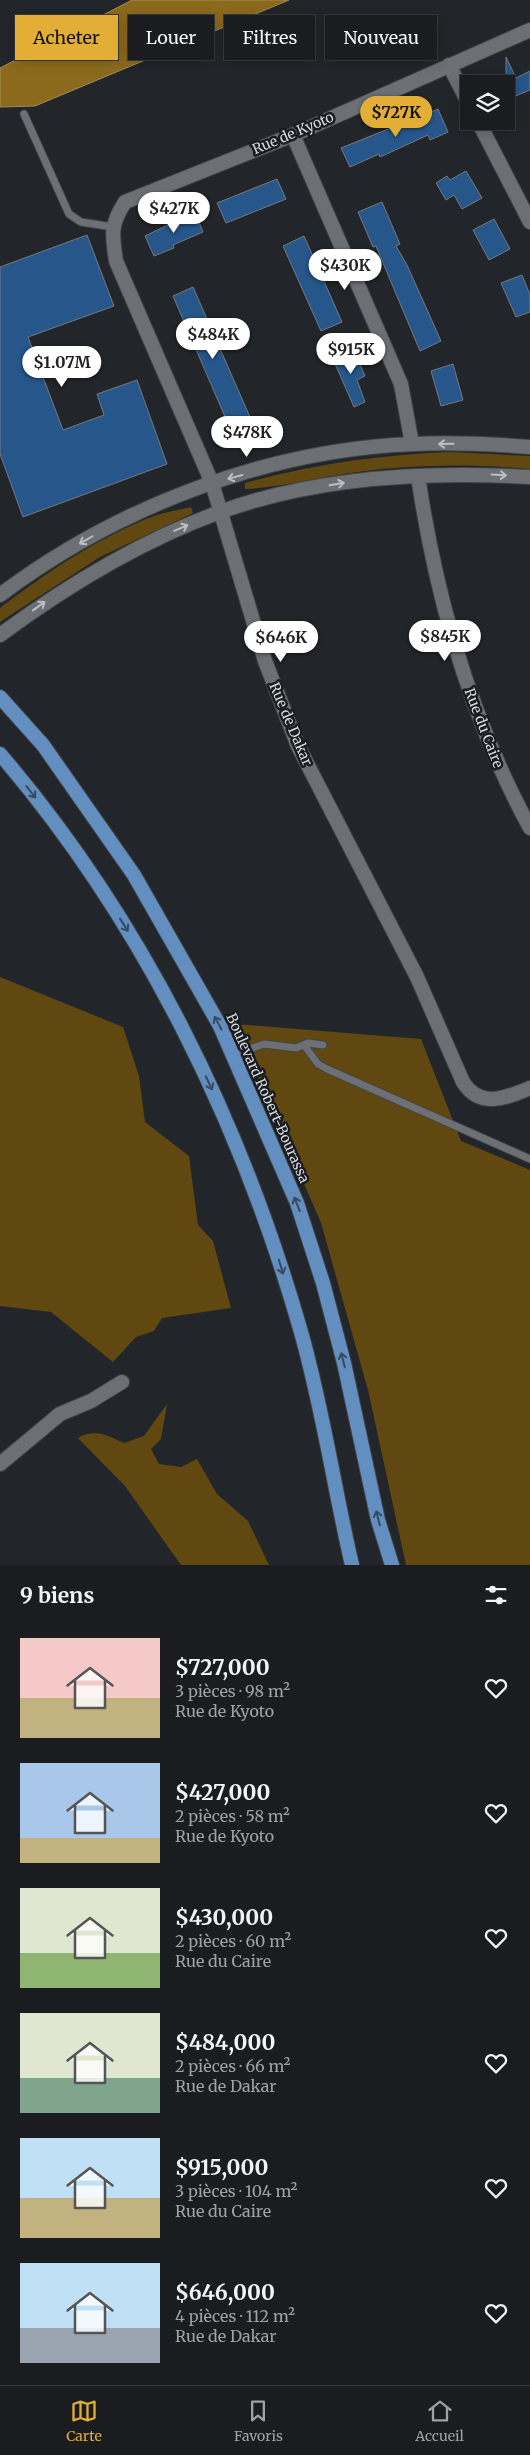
<!DOCTYPE html>
<html lang="fr">
<head>
<meta charset="utf-8">
<style>
	body { margin:0; font-family:Merriweather,serif; background:#27292c; color:#f1f3f6; height:100vh; display:flex; flex-direction:column; font-size:19px; white-space:nowrap }
	* { box-sizing:border-box; margin:0 }
	p { font-size:16px; color:#9fa1a4 }
	.icon { flex:none; width:28px; height:28px; fill:none; stroke:currentColor; stroke-width:2; stroke-linecap:round; stroke-linejoin:round }
	.map { position:relative; height:1565px; overflow:hidden }
	.side { display:flex; flex-direction:column; background:#1a1c1f; flex:1 }
	.side>* { flex:none }
	.banner { position:absolute; left:15px; top:15px; width:500px; height:45px; display:flex; gap:10px }
	.buttons { position:absolute; left:460px; top:75px; display:grid; gap:10px }
	.buttons a { display:grid; place-items:center; width:55px; height:55px; border-radius:0px; background:#1a1c1f; box-shadow:0 2px 12px #0003,0 0 0 1px #383a3d; font-size:25px }
	.price { position:absolute; translate:-50% -42px; padding:0 11px; border-radius:18px; background:#fff; color:#222; font-size:16px; line-height:32px; filter:drop-shadow(0 1px 2px #0008) }
	.price::after { content:''; position:absolute; left:50%; top:30px; width:15px; height:11px; margin-left:-8px; background:inherit; clip-path:polygon(0 0,100% 0,50% 100%) }
	.price.active { background:#e3ae35; color:#111 }
	ul { padding:0; list-style:none }
	li { display:flex; align-items:center; gap:15px; height:125px; padding:0 20px }
	li span { display:grid; place-items:center; flex:none; width:140px; height:100px; border-radius:0px; color:#555 }
	li>.icon { margin-inline-start:auto }
	span .icon { width:60px; height:60px; fill:#fffc; stroke-width:1 }
	li b { font-size:21px }
	h2 { display:flex; justify-content:space-between; align-items:center; height:60px; padding:0 20px; font-size:21px }
	.pill { padding:0 18px; border-radius:0px; background:#1a1c1f; box-shadow:0 2px 12px #0003,0 0 0 1px #383a3d; font-size:18px; line-height:45px }
	.pill.active { background:#e3ae35; color:#111 }
	.dock { display:flex; justify-content:space-around; align-items:center; height:70px; border-top:1px solid #383a3d; background:#1a1c1f; font-size:14px; color:#9fa1a4 }
	.dock a { display:grid; justify-items:center; gap:2px }
	.dock .active { color:#e3ae35 }
	.map>svg:first-child { display:block }
</style>
</head>
<body>
<div class="map">
<svg width="530" height="1565" viewBox="0 0 530 1565">
	<rect width="100%" height="100%" fill="#222529"/>
	<g fill="#604810">
		<path d="M450,452L530,456V469C473,464 415,464 358,472C320,477 284,487 245,489V483C313,464 379,455 450,452Z"/>
		<path d="M191,507L193,513L100,557L0,622V608C47,572 99,537 154,516C166,512 179,510 191,507Z"/>
		<polygon points="0,977 123,1027 139,1076 145,1122 189,1156 198,1225 213,1241 231,1308 162,1318 154,1331 136,1337 113,1362 51,1312 0,1306"/>
		<polygon points="235,1024 421,1039 461,1141 530,1170 530,1565 406,1565 368,1390 321,1223"/>
		<path d="M167,1404L161,1439L151,1449L159,1464L181,1467L197,1459L217,1494L248,1521L269,1565H181L125,1486L78,1438C95,1428 108,1436 124,1443L144,1436Z"/>
	</g>
	<polygon fill="#8b6a1d" stroke="#a28b56" points="132,0 289,0 35,106 0,107 0,68"/>
	<g fill="#26568a" stroke="#75797e">
		<polygon points="506,57 516,78 530,71 530,90 506,100"/>
		<polygon points="438,109 448,132 430,140 428,135 380,157 379,154 350,167 341,148"/>
		<polygon points="466,171 482,198 462,209 454,195 446,200 436,183 447,176 450,180"/>
		<polygon points="277,179 286,199 226,223 217,203"/>
		<polygon points="382,202 400,244 396,246 407,265 441,341 420,351 376,246 373,247 358,212"/>
		<polygon points="195,212 203,232 173,245 174,248 154,256 145,236"/>
		<polygon points="494,219 510,249 489,260 473,230"/>
		<polygon points="87,235 114,306 28,337 63,430 104,415 97,394 137,380 167,464 23,517 0,454 0,267"/>
		<polygon points="304,236 342,322 321,331 283,246"/>
		<polygon points="522,275 530,295 530,312 516,317 501,283"/>
		<polygon points="193,287 253,424 232,433 173,296"/>
		<polygon points="353,348 365,376 357,380 365,402 354,407 332,357"/>
		<polygon points="453,364 463,400 441,406 431,371"/>
	</g>
	<g fill="none" stroke-linecap="round" stroke-linejoin="round">
		<g stroke="#414446" stroke-width="9">
			<g id="service">
				<polyline points="24,114 69,214 81,222 113,227"/>
				<polyline points="304,1045 318,1064 327,1069 530,1159"/>
				<polyline points="233,1055 264,1044 296,1048 308,1043 323,1045"/>
			</g>
		</g>
		<g stroke="#414446" stroke-width="16">
			<g id="minor">
				<path d="M530,30L293,135L125,202C110,225 112,235 116,261L212,483L265,661L298,746L417,977L463,1082C480,1109 506,1098 530,1088"/>
				<polyline points="449,65 469,104"/>
				<polyline points="478,121 530,222"/>
				<polyline points="293,135 401,384 412,444"/>
				<path d="M418,476C436,599 471,719 530,828"/>
				<polyline points="0,1464 60,1414 91,1401 122,1382"/>
			</g>
		</g>
		<g stroke="#414446" stroke-width="16">
			<g id="tertiary">
				<path d="M0,595C117,507 266,450 413,444C452,442 491,444 530,447"/>
				<path d="M0,635C68,585 140,541 220,512C318,476 427,471 530,477"/>
			</g>
		</g>
		<g stroke="#414446" stroke-width="16">
			<g id="trunk">
				<polyline points="0,697 43,745 134,875 220,1026 297,1203 323,1283 344,1363 378,1520 392,1565"/>
				<path d="M0,754C143,921 241,1122 301,1332C323,1409 334,1488 352,1565"/>
			</g>
		</g>
		<use href="#service" stroke="#6c7075" stroke-width="7"/>
		<use href="#minor" stroke="#6c7075" stroke-width="14"/>
		<use href="#tertiary" stroke="#6c7075" stroke-width="14"/>
		<use href="#trunk" stroke="#628ec0" stroke-width="14"/>
	</g>
	<defs><path id="oneway-shaft" d="M-6 0H5M1.5-3L5.5 0L1.5 3" fill="none" stroke-width="1.6" stroke-linecap="round" stroke-linejoin="round" transform="scale(1.25)"/></defs>
	<g stroke="#bcbfc2">
		<use href="#oneway-shaft" transform="translate(446 444) rotate(179)"/>
		<use href="#oneway-shaft" transform="translate(499 475) rotate(3)"/>
		<use href="#oneway-shaft" transform="translate(235 477) rotate(165)"/>
		<use href="#oneway-shaft" transform="translate(337 484) rotate(-9)"/>
		<use href="#oneway-shaft" transform="translate(181 528) rotate(-23)"/>
		<use href="#oneway-shaft" transform="translate(86 540) rotate(150)"/>
		<use href="#oneway-shaft" transform="translate(39 606) rotate(-36)"/>
	</g>
	<g stroke="#364a60">
		<use href="#oneway-shaft" transform="translate(31 792) rotate(52)"/>
		<use href="#oneway-shaft" transform="translate(124 925) rotate(58)"/>
		<use href="#oneway-shaft" transform="translate(218 1023) rotate(-118)"/>
		<use href="#oneway-shaft" transform="translate(209 1083) rotate(65)"/>
		<use href="#oneway-shaft" transform="translate(297 1204) rotate(-111)"/>
		<use href="#oneway-shaft" transform="translate(281 1267) rotate(73)"/>
		<use href="#oneway-shaft" transform="translate(343 1360) rotate(-104)"/>
		<use href="#oneway-shaft" transform="translate(378 1518) rotate(-104)"/>
	</g>
	<g text-anchor="middle" stroke-width="5" stroke-linejoin="round" paint-order="stroke">
		<g font-size="14" fill="#d6d9db" stroke="#191c20">
			<text transform="translate(293 133) rotate(-23)" y="5">Rue de Kyoto</text>
			<text transform="translate(291 724) rotate(67)" y="5">Rue de Dakar</text>
			<text transform="translate(484 728) rotate(69)" y="5">Rue du Caire</text>
			<text transform="translate(268 1098) rotate(66)" y="5">Boulevard Robert-Bourassa</text>
		</g>
	</g>
</svg>
<div class="buttons">
<a><svg class="icon" aria-label="layers" viewBox="0 0 24 24"><path d="M12 4l9 5-9 5-9-5zM3 14l9 5 9-5"/></svg></a>
</div>
<b class="price active" style="left:396px;top:138px">$727K</b>
<b class="price" style="left:174px;top:234px">$427K</b>
<b class="price" style="left:345px;top:291px">$430K</b>
<b class="price" style="left:213px;top:360px">$484K</b>
<b class="price" style="left:351px;top:375px">$915K</b>
<b class="price" style="left:62px;top:388px">$1.07M</b>
<b class="price" style="left:247px;top:458px">$478K</b>
<b class="price" style="left:445px;top:662px">$845K</b>
<b class="price" style="left:281px;top:663px">$646K</b>
<div class="banner">
<a class="pill active">Acheter</a>
<a class="pill">Louer</a>
<a class="pill">Filtres</a>
<a class="pill">Nouveau</a>
</div>
</div>
<section class="side">
<h2>9 biens<svg class="icon" aria-label="filters" viewBox="0 0 24 24"><path d="M4 7h16M4 17h16"/><circle cx="9" cy="7" r="2"/><circle cx="15" cy="17" r="2"/></svg></h2>
<ul>
<li><span style="background:linear-gradient(#f6c9c9 60%,#c2b280 0)"><svg class="icon" aria-label="home" viewBox="0 0 24 24"><path d="M3 11l9-7 9 7M6 9v11h12V9"/></svg></span><div><b>$727,000</b><p>3 pièces · 98 m²</p><p>Rue de Kyoto</p></div><svg class="icon" aria-label="heart" viewBox="0 0 24 24"><path d="M12 20l-8-8c-3-5 5-10 8-4 3-6 11-1 8 4z"/></svg></li>
<li><span style="background:linear-gradient(#a9c7e8 75%,#c2b280 0)"><svg class="icon" aria-label="home" viewBox="0 0 24 24"><path d="M3 11l9-7 9 7M6 9v11h12V9"/></svg></span><div><b>$427,000</b><p>2 pièces · 58 m²</p><p>Rue de Kyoto</p></div><svg class="icon" aria-label="heart" viewBox="0 0 24 24"><path d="M12 20l-8-8c-3-5 5-10 8-4 3-6 11-1 8 4z"/></svg></li>
<li><span style="background:linear-gradient(#dfe7d0 65%,#8fb573 0)"><svg class="icon" aria-label="home" viewBox="0 0 24 24"><path d="M3 11l9-7 9 7M6 9v11h12V9"/></svg></span><div><b>$430,000</b><p>2 pièces · 60 m²</p><p>Rue du Caire</p></div><svg class="icon" aria-label="heart" viewBox="0 0 24 24"><path d="M12 20l-8-8c-3-5 5-10 8-4 3-6 11-1 8 4z"/></svg></li>
<li><span style="background:linear-gradient(#dfe7d0 65%,#7fa58c 0)"><svg class="icon" aria-label="home" viewBox="0 0 24 24"><path d="M3 11l9-7 9 7M6 9v11h12V9"/></svg></span><div><b>$484,000</b><p>2 pièces · 66 m²</p><p>Rue de Dakar</p></div><svg class="icon" aria-label="heart" viewBox="0 0 24 24"><path d="M12 20l-8-8c-3-5 5-10 8-4 3-6 11-1 8 4z"/></svg></li>
<li><span style="background:linear-gradient(#bfe0f5 60%,#c2b280 0)"><svg class="icon" aria-label="home" viewBox="0 0 24 24"><path d="M3 11l9-7 9 7M6 9v11h12V9"/></svg></span><div><b>$915,000</b><p>3 pièces · 104 m²</p><p>Rue du Caire</p></div><svg class="icon" aria-label="heart" viewBox="0 0 24 24"><path d="M12 20l-8-8c-3-5 5-10 8-4 3-6 11-1 8 4z"/></svg></li>
<li><span style="background:linear-gradient(#bfe0f5 65%,#9aa5b1 0)"><svg class="icon" aria-label="home" viewBox="0 0 24 24"><path d="M3 11l9-7 9 7M6 9v11h12V9"/></svg></span><div><b>$646,000</b><p>4 pièces · 112 m²</p><p>Rue de Dakar</p></div><svg class="icon" aria-label="heart" viewBox="0 0 24 24"><path d="M12 20l-8-8c-3-5 5-10 8-4 3-6 11-1 8 4z"/></svg></li>
</ul>
</section>
<nav class="dock">
<a class="active"><svg class="icon" aria-label="map" viewBox="0 0 24 24"><path d="M3 6l6-2 6 2 6-2v14l-6 2-6-2-6 2zM9 4v14M15 6v14"/></svg>Carte</a>
<a><svg class="icon" aria-label="saved" viewBox="0 0 24 24"><path d="M7 4h10v16l-5-4-5 4z"/></svg>Favoris</a>
<a><svg class="icon" aria-label="home" viewBox="0 0 24 24"><path d="M3 11l9-7 9 7M6 9v11h12V9"/></svg>Accueil</a>
</nav>
</body>
</html>
